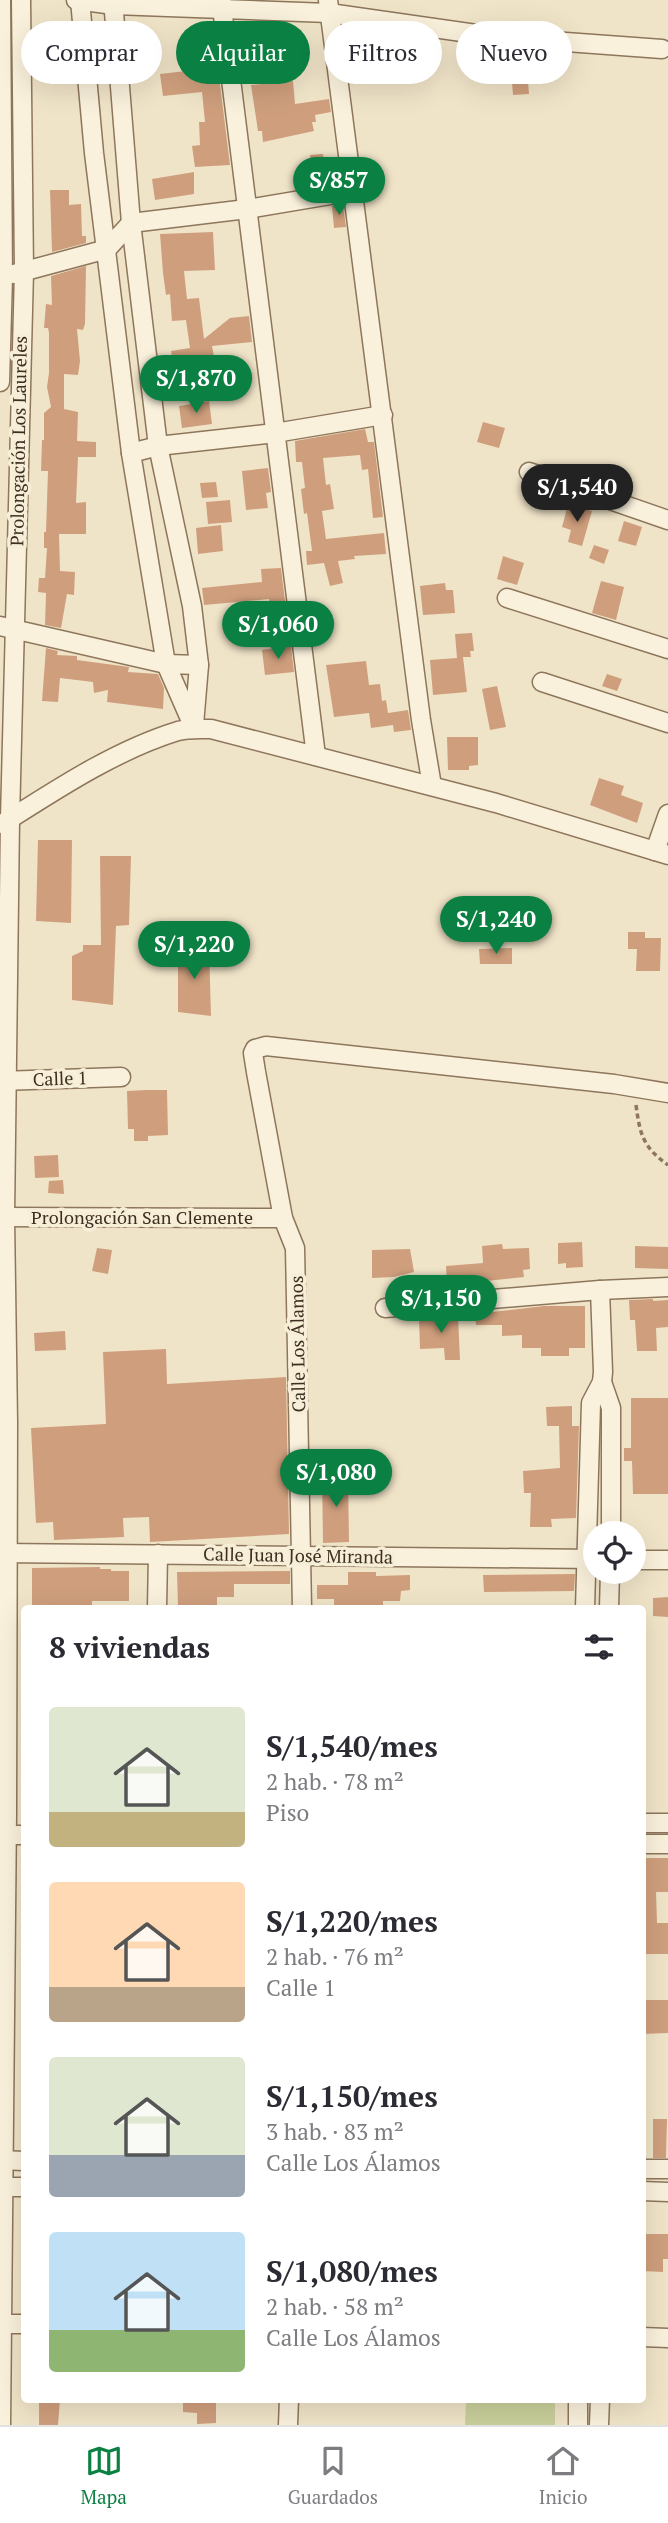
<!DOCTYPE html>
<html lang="es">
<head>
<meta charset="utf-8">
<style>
	body { margin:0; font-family:"PT Serif",serif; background:#f7f7f7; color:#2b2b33; height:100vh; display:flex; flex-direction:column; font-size:26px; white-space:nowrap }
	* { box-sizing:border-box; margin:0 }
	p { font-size:23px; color:#7c7c81 }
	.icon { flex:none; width:38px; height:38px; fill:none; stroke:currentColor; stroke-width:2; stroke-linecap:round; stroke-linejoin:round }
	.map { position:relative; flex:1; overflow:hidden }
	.sheet { position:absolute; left:21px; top:1605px; width:625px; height:798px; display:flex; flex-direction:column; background:#fff; border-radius:7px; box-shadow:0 7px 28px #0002 }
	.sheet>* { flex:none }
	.guide { position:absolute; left:21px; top:21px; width:626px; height:63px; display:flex; gap:14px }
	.tools { position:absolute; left:583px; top:1521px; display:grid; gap:14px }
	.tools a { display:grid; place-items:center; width:63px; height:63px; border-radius:50%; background:#fff; box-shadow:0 7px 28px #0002; font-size:35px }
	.price { position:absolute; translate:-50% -60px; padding:0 16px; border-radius:24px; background:#0b8043; color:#fff; font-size:23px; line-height:46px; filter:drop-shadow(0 2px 4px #0008) }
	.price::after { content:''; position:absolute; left:50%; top:42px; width:21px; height:16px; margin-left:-10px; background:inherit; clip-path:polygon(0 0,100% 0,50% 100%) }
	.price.active { background:#222; color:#fff }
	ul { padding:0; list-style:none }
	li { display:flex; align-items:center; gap:21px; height:175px; padding:0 28px }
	li span { display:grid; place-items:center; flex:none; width:196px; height:140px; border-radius:7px; color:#555 }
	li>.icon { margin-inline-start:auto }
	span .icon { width:84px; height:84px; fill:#fffc; stroke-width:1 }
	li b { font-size:30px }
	h2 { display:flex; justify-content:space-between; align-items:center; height:84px; padding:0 28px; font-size:30px }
	.tag { padding:0 24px; border-radius:32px; background:#fff; box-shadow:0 7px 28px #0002; font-size:24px; line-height:63px }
	.tag.active { background:#0b8043; color:#fff }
	.tab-bar { display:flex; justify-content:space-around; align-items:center; height:98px; border-top:2px solid #e1e1e2; background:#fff; font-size:19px; color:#7c7c81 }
	.tab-bar a { display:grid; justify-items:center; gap:4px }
	.tab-bar .active { color:#0b8043 }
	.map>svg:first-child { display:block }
</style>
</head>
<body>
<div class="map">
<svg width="668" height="2425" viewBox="0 0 668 2425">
	<rect width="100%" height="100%" fill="#f0e4c8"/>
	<polygon fill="#c9cf9b" points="466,2399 555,2399 555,2425 465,2425"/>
	<g fill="#cf9f7d">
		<polygon points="214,36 230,165 195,167 192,146 200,145 199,122 205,122 202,92 163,96 160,74 186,71 184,50 196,49 195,38"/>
		<polygon points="49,42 62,43 62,74 48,74"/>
		<polygon points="293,81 295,104 329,99 331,112 315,115 316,122 312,122 314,131 263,142 262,131 258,131 251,85"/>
		<polygon points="528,81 529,94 513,95 512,82"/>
		<polygon points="323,154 325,170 312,172 310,155"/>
		<polygon points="194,172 194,194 155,200 152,179"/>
		<polygon points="50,190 69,190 69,205 81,204 82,236 86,236 86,243 52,252"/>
		<polygon points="343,205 346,227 334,228 332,206"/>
		<polygon points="213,232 215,270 184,271 187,299 199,298 204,339 230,318 249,316 252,342 212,346 215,362 174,368 171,351 190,348 186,320 172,321 170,294 166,295 163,273 160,234"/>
		<polygon points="86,266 85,324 83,330 77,329 80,361 78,375 64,374 64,409 78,412 77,441 96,442 96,457 78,457 76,503 86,502 86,534 59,534 60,571 75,572 74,595 67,594 61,628 45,625 46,593 38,592 39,578 45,578 47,548 44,548 44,532 46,532 48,471 41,471 42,440 44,440 44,413 51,407 47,387 49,373 49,333 48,328 44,328 46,304 52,305 51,276"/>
		<polygon points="209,401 212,424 182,428 179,406"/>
		<polygon points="483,422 505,428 499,448 477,442"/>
		<polygon points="365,429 368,442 374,442 383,517 373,518 368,469 362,470 360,455 323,458 326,485 330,484 334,509 322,511 326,539 384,533 386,554 354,556 355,559 338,561 343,583 330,586 324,563 307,565 306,551 312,551 307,513 304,514 301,489 305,488 302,462 296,462 295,441"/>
		<polygon points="268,468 271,492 266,493 268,508 246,510 242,471"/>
		<polygon points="216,482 218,497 202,498 200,483"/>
		<polygon points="230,500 232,522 208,524 206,502"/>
		<polygon points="568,505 592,511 582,546 568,542 571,530 562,527"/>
		<polygon points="624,521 642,527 636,546 618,541"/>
		<polygon points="221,525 223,551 198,554 196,528"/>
		<polygon points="594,545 609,550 604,564 589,558"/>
		<polygon points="503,556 524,563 517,585 497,579"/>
		<polygon points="281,568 286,609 269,609 269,599 204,605 202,588 262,582 261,569"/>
		<polygon points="601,581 624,587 616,620 592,613"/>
		<polygon points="445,583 446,590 453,590 455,613 423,615 420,586"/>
		<polygon points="472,633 474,651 470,651 471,657 463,657 467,692 433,695 430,660 457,658 455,634"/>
		<polygon points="291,646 294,672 265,675 262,650"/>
		<polygon points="46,648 58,651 57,655 77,656 77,660 129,667 128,672 158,674 164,688 163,709 107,702 108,690 94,693 93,682 60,678 58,702 42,701"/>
		<polygon points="366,661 369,685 380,684 382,701 386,700 388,713 408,710 411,730 394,732 393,725 371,728 369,713 334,717 326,665"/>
		<polygon points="607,674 622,679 617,691 602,686"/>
		<polygon points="497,686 506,727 490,730 482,689"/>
		<polygon points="447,737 478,737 478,765 469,766 469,770 448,770"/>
		<polygon points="599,778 624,786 621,795 643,803 637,823 590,805"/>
		<polygon points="38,840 72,840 71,923 36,921"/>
		<polygon points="100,856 131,856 129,925 116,926 113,1005 72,1000 72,956 83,951 83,945 101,945"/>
		<polygon points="628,932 645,932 645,938 661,938 660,971 636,971 637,949 628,949"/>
		<polygon points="178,947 209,947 211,1016 178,1012"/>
		<polygon points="512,948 512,964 480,964 479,949"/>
		<polygon points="146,1090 167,1090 168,1135 148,1136 148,1141 134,1141 134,1129 128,1129 127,1091"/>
		<polygon points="58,1155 59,1177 35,1178 34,1156"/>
		<polygon points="63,1180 64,1194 48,1193 49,1181"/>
		<polygon points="582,1242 583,1267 566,1268 566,1263 558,1264 558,1243"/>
		<polygon points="502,1244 503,1249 529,1248 530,1269 523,1270 524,1277 447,1285 446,1266 483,1263 482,1246"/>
		<polygon points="635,1246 668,1247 668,1269 635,1268"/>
		<polygon points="97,1248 112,1250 108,1274 92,1271"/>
		<polygon points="410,1249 414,1272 394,1277 372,1278 372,1250"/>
		<polygon points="653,1299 653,1301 668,1300 668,1327 656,1328 657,1351 637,1351 635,1320 630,1320 629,1300"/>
		<polygon points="544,1306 585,1306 585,1348 569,1348 569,1356 541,1356 541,1348 522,1348 522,1335 502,1336 502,1325 476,1325 475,1314"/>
		<polygon points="458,1316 460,1360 445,1360 444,1348 420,1349 419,1318"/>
		<polygon points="65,1331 66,1350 35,1351 34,1333"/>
		<polygon points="166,1349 167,1384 286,1377 289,1534 150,1542 149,1517 123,1518 124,1537 54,1540 53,1522 36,1523 31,1428 106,1424 103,1352"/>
		<polygon points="631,1398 668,1398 668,1494 633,1494 632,1461 624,1461 624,1448 631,1448"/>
		<polygon points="572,1406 572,1426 579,1426 576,1518 551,1519 552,1527 530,1527 531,1493 524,1493 523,1471 560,1468 559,1426 547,1426 546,1407"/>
		<polygon points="348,1475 349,1542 323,1543 322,1476"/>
		<polygon points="100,1567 100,1569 111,1569 111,1571 129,1571 129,1601 92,1601 92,1608 32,1608 32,1568"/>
		<polygon points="290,1571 290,1584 234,1584 234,1597 217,1597 217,1606 178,1607 177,1572"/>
		<polygon points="348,1572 376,1572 376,1576 410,1575 410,1590 401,1591 400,1601 383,1601 383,1608 334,1608 334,1599 317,1599 317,1585 348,1585"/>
		<polygon points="575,1574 574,1591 484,1592 483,1575"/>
		<polygon points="668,1597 668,1617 653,1616 653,1598"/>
		<polygon points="642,1858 668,1858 668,1892 656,1892 657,1923 668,1923 668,1954 642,1954"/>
		<polygon points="642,2000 668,2000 668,2033 642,2034"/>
		<polygon points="653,2119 667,2119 666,2158 653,2158"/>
		<polygon points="642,2234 668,2234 668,2259 663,2259 663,2272 642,2271"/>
		<polygon points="39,2399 60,2399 58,2425 39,2425"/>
		<polygon points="183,2399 216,2399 216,2423 197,2424 197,2413 183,2412"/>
	</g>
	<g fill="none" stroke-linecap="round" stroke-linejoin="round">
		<g stroke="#8d765c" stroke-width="21">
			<g id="street">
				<polyline points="76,0 114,5 329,13 497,37 662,49"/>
				<polyline points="80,0 94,153 131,453 166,664 194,728"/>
				<polyline points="113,0 131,223 158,446 192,606 199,665 194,725"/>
				<polyline points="221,0 316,756"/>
				<polyline points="328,0 421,720 432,786"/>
				<polyline points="14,274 107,249 131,223 247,209 354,191"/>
				<polyline points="0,382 3,277 1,0"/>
				<polyline points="131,453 158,446 275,433 383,415"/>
				<polyline points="529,472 668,520"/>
				<polyline points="507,598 668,649"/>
				<polyline points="0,626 166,664 199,665"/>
				<polyline points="542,682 668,723"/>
				<path d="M2,824C57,789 116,750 178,731C189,728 200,729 211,729L496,803L668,855"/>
				<polyline points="655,851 668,814"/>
				<polyline points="0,1081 121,1077"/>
				<polyline points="0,1217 283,1218"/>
				<polyline points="385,1308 600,1290 668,1287"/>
				<polyline points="602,1382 611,1408 611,1533"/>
				<polyline points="0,1553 595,1559"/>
				<polyline points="634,1560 668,1560"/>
				<polyline points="157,1608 158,1554"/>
				<polyline points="302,1608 295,1248 283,1218 256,1072 253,1053 255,1049 266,1046 614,1084 668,1093"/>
				<polyline points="585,1608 591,1403 602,1382 603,1372 600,1290"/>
				<polyline points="609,1608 610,1572"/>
				<polyline points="642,1823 668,1823"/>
				<polyline points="0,1835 24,1835"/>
				<polyline points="642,1844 668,1844"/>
				<polyline points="0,2160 24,2161"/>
				<polyline points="642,2169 668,2169"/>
				<polyline points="0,2187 24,2187"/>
				<polyline points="642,2191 668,2192"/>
				<polyline points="0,2324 24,2324"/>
				<polyline points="642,2337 668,2338"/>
				<polyline points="578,2399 578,2425"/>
				<polyline points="1,2425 7,1813 8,1422 5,1217 10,819 24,271 21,0"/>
				<polyline points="288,2425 289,2399"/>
				<polyline points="599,2425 600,2399"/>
			</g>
		</g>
		<path stroke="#8d765c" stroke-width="3.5" stroke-dasharray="5 3.5" stroke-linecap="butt" d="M636,1105C640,1135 643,1147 668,1165"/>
		<use href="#street" stroke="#faf1dc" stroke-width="18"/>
	</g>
	<g text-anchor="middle" stroke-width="7" stroke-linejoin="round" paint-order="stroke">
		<g font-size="18" fill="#3d2e20" stroke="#f7eed8">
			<text transform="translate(19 441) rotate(-89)" y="6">Prolongación Los Laureles</text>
			<text transform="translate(60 1079) rotate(-2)" y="6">Calle 1</text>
			<text x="142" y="1224">Prolongación San Clemente</text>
			<text transform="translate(298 1344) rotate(-91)" y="6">Calle Los Álamos</text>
			<text transform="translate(298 1556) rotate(1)" y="6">Calle Juan José Miranda</text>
		</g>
	</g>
</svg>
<div class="tools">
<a><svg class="icon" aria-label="locate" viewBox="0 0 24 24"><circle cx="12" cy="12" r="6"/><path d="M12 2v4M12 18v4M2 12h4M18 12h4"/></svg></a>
</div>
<b class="price" style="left:339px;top:217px">S/857</b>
<b class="price" style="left:196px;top:415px">S/1,870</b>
<b class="price active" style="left:577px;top:524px">S/1,540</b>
<b class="price" style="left:278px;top:661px">S/1,060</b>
<b class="price" style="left:496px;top:956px">S/1,240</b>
<b class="price" style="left:194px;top:981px">S/1,220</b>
<b class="price" style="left:441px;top:1335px">S/1,150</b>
<b class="price" style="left:336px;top:1509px">S/1,080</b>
<div class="guide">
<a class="tag">Comprar</a>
<a class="tag active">Alquilar</a>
<a class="tag">Filtros</a>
<a class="tag">Nuevo</a>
</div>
<section class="sheet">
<h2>8 viviendas<svg class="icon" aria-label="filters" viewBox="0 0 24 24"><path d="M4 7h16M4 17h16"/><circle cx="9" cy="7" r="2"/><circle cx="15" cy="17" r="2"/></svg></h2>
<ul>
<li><span style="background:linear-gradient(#dfe7d0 75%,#c2b280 0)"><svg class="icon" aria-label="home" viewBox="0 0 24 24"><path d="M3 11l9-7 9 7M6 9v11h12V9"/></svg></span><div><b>S/1,540/mes</b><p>2 hab. · 78 m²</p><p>Piso</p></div></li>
<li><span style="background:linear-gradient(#ffd9b3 75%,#b9a48a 0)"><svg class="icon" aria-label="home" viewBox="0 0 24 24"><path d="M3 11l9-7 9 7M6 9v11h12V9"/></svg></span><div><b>S/1,220/mes</b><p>2 hab. · 76 m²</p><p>Calle 1</p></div></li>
<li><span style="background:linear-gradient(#dfe7d0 70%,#9aa5b1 0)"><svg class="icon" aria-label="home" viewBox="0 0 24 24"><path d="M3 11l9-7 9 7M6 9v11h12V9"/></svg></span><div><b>S/1,150/mes</b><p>3 hab. · 83 m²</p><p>Calle Los Álamos</p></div></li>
<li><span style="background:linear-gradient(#bfe0f5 70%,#8fb573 0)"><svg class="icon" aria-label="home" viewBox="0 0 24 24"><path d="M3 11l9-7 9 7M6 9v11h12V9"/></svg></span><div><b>S/1,080/mes</b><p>2 hab. · 58 m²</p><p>Calle Los Álamos</p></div></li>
</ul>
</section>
</div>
<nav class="tab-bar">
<a class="active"><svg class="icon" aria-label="map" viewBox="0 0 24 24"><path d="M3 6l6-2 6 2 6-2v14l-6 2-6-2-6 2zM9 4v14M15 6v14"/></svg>Mapa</a>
<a><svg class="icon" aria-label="saved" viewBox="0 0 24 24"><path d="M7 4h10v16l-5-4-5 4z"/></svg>Guardados</a>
<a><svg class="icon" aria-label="home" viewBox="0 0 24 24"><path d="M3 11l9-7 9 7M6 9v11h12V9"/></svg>Inicio</a>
</nav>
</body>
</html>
